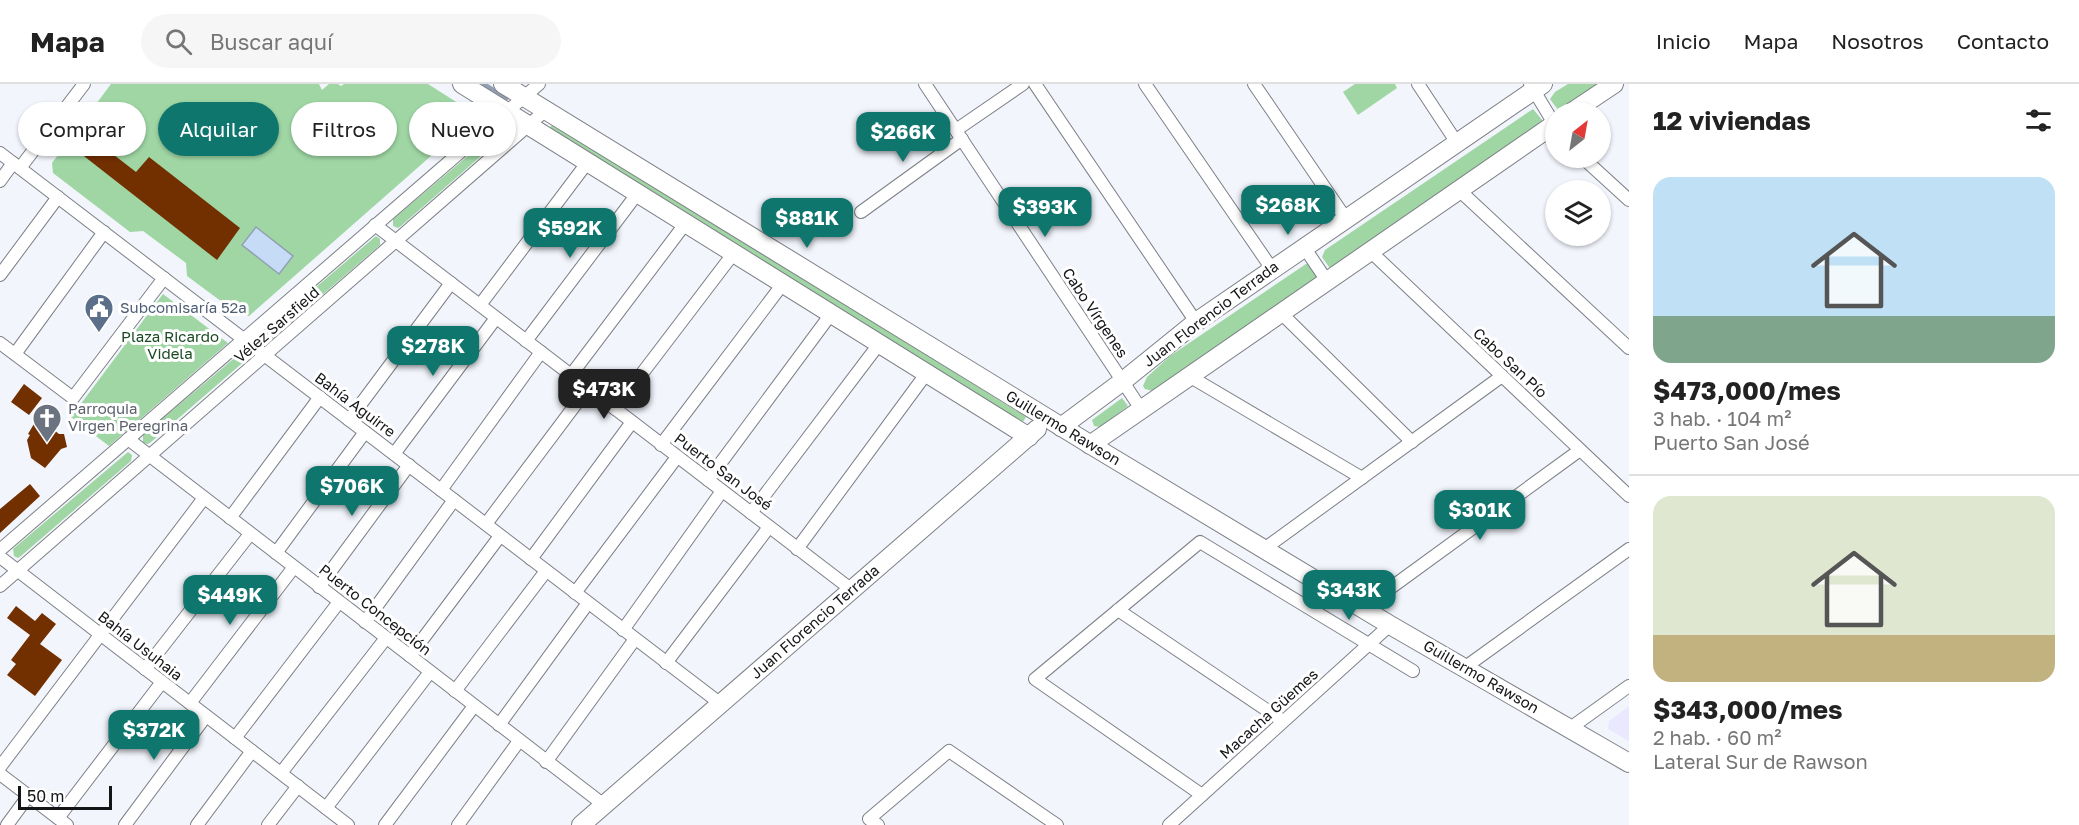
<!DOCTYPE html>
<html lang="es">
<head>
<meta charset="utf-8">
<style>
	body { margin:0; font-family:"Golos Text",sans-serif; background:#f6f6f6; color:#222; height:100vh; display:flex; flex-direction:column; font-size:22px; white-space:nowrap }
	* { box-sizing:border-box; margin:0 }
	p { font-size:20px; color:#767676 }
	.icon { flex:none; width:33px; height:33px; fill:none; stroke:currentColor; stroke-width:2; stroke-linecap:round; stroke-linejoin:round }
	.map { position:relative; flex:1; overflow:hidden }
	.details { display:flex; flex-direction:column; background:#fff; width:450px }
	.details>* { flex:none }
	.guide { position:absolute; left:18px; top:18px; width:570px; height:54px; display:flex; gap:12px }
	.needle { width:39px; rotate:31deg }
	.fabs { position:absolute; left:1545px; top:18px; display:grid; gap:12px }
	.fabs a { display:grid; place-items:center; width:66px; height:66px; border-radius:50%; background:#fff; box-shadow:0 2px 4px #0004; font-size:30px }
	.scale { position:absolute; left:18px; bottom:15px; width:94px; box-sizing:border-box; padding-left:6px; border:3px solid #141517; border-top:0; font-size:16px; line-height:21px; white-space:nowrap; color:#141517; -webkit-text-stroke:4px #fff; paint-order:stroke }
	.price { position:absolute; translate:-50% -51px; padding:0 14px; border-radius:12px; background:#0f766e; color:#fff; font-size:20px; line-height:39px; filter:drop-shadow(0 2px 3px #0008) }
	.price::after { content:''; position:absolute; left:50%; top:36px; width:18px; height:14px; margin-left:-9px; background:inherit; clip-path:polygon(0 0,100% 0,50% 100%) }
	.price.active { background:#222; color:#fff }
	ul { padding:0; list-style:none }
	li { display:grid; align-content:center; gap:12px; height:318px; padding:0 24px }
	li+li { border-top:2px solid #e0e0e0 }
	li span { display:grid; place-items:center; height:186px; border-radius:18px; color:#555 }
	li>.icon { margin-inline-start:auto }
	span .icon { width:108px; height:108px; fill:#fffc; stroke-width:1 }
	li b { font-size:26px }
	h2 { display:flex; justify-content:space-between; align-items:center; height:72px; padding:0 24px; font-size:26px }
	.pill { padding:0 21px; border-radius:27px; background:#fff; box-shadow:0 2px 4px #0004; font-size:21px; line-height:54px }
	.pill.active { background:#0f766e; color:#fff }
	header { display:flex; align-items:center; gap:36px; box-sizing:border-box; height:84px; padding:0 30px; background:#fff; border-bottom:2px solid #e0e0e0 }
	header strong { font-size:28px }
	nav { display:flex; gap:33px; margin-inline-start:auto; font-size:21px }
	.search { width:420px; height:54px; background:#f6f6f6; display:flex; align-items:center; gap:15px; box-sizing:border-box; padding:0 21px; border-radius:33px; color:#767676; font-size:22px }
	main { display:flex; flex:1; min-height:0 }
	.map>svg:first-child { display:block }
</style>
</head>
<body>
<header>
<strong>Mapa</strong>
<div class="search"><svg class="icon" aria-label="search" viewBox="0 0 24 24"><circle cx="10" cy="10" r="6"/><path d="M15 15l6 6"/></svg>Buscar aquí</div>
<nav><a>Inicio</a><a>Mapa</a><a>Nosotros</a><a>Contacto</a></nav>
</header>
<main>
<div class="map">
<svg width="1629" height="741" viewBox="0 0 1629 741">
	<rect width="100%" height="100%" fill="#f2f5fc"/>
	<polygon fill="#eae8fe" points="1629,622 1629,657 1608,645 1609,637"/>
	<g fill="#9fd6a4">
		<polygon points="111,0 319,0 322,6 329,0 338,0 341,2 344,0 428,0 472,28 473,35 249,232 241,232 187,192 186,179 143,147 130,148 53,89 52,79"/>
		<polygon points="1355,0 1395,0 1397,4 1358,31 1343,8"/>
		<polygon points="1568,0 1604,0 1561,28 1555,22 1550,15 1555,8"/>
		<polygon points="1533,25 1543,37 1332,184 1329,183 1322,173 1325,166"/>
		<polygon points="508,38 512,40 511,46 401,142 398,144 393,142 393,135"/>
		<polygon points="553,39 1026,333 1021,341 548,47"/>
		<polygon points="376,152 380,155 380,161 269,257 266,259 261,257 261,250"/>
		<polygon points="1306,180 1309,180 1319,192 1159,303 1153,307 1145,305 1143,302 1147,293 1170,272"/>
		<polygon points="163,210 228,259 109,362 71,333"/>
		<polygon points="244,266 248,269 247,275 151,358 148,360 143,359 143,351"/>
		<polygon points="1122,314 1128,322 1100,343 1094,342 1092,336"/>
		<polygon points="128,368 132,371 131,377 21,472 18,474 14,472 13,465"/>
	</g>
	<polygon fill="#c6dbf6" stroke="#91a0b3" stroke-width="1.5" points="256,143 293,172 279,190 242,161"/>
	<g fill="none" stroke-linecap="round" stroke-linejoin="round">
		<polyline stroke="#91a0b3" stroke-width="4" points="484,0 507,14"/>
	</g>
	<g fill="#722f00">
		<polygon points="92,54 136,88 149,73 240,144 217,176 80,69"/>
		<polygon points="24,300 42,314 29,331 11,318"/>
		<polygon points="38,333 59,350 64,350 67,363 61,365 45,384 31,374 27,356 30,351 28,350"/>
		<polygon points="30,400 40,412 0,449 0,425"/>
		<polygon points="16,522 35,537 42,529 56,540 40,560 62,576 35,612 7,591 16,580 11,576 30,551 7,534"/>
	</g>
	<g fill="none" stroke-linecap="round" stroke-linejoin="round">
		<g stroke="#7e8087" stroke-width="14">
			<g id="street">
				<polyline points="925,0 1141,325"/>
				<polyline points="1035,0 1196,238"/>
				<polyline points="1145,0 1272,185"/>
				<polyline points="1254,0 1346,135"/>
				<polyline points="1418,0 1457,59"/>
				<polyline points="1530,0 1556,43"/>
				<polyline points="956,46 1023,0"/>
				<polyline points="0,69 721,620"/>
				<polyline points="1583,74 1629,116"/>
				<polyline points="20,84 84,0"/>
				<polyline points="0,97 13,79"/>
				<polyline points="1459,106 1629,264"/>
				<polyline points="861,128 962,55"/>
				<polyline points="375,141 852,506"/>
				<polyline points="1304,163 1327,197"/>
				<polyline points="1370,167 1629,412"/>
				<polyline points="0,191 58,113"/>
				<polyline points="480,221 587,79"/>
				<polyline points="1281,229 1412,358"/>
				<polyline points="526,257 637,110"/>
				<polyline points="0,259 73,314 164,194"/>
				<polyline points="15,270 104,148"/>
				<polyline points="571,291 685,140"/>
				<polyline points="1189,292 1362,394"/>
				<polyline points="615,325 733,170"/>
				<polyline points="349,336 451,199"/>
				<polyline points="128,355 604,721"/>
				<polyline points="661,361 782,201"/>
				<polyline points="394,370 496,234"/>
				<polyline points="708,396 831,230"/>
				<polyline points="441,406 541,268"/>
				<polyline points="751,429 879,260"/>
				<polyline points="230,434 320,313"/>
				<polyline points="486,440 588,304"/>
				<polyline points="797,465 926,290"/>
				<polyline points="1264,465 1502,292"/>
				<polyline points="0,466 539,0"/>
				<polyline points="276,469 365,348"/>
				<polyline points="0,473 348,741"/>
				<polyline points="531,475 632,338"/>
				<polyline points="0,502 546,26"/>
				<polyline points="319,503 409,381"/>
				<polyline points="575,509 677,373"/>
				<polyline points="1363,524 1580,366"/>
				<polyline points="1118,526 1283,637"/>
				<polyline points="365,538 454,416"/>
				<polyline points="623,546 722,407"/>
				<polyline points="410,572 500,452"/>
				<polyline points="666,579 769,443"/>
				<polyline points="1464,584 1629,465"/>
				<polyline points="145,585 250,450"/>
				<polyline points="455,607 546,487"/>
				<polyline points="190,619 294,483"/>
				<polyline points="499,641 588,519"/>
				<polyline points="1569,645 1629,602"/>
				<polyline points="235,654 339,518"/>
				<polyline points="546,678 635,555"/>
				<polyline points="0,683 204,414"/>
				<polyline points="281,689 386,554"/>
				<polyline points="0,690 67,741"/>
				<polyline points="1202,711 1035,595 1200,458 1413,587"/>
				<polyline points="326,724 430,588"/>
				<polyline points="58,734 162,598"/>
				<polyline points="7,741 29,711"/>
				<polyline points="125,741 206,632"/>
				<polyline points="197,741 252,667"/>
				<polyline points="268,741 298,702"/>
				<polyline points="385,741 474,622"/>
				<polyline points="458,741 519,657"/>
				<polyline points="878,741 869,735 949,667 1057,741"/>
				<polyline points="1169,741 1390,541"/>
			</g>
		</g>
		<g stroke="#7e8087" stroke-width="20">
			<g id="secondary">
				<polyline points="462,0 1029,353"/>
				<polyline points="503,0 1096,364 1390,541 1629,679"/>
				<polyline points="1572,28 1614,0"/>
				<polyline points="1061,343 1123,297 1196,238 1543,0"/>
				<polyline points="1090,361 1556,39"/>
				<polyline points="581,741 1037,345"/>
			</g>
		</g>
		<use href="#street" stroke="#fff" stroke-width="12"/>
		<use href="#secondary" stroke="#fff" stroke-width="18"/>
	</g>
	<defs>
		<g id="civic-pin" transform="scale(1.5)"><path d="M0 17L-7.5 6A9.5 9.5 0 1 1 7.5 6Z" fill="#5c6f8a" stroke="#fff"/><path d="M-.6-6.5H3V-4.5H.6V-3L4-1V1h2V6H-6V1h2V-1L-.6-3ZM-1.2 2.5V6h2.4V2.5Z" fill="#fff"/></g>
		<g id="church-pin" transform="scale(1.5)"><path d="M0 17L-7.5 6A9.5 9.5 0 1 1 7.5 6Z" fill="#6b7280" stroke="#fff"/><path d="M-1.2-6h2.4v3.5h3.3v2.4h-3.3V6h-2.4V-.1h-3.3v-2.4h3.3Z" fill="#fff"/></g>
	</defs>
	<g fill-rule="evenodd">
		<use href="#civic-pin" x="99" y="224"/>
		<use href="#church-pin" x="47" y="334"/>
	</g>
	<g text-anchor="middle" stroke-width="6" stroke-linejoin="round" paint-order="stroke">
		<g font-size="15" fill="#4e5e75" stroke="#fff" text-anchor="start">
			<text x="120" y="229">Subcomisaría 52a</text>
		</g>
		<g font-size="15" fill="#141517" stroke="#fff">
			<text transform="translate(1095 229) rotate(56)" y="5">Cabo Vírgenes</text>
			<text transform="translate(1211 230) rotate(-37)" y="5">Juan Florencio Terrada</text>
			<text transform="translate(277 241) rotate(-41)" y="5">Vélez Sarsfield</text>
			<text transform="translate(1510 279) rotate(43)" y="5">Cabo San Pío</text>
			<text transform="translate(355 321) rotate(37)" y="5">Bahía Aguirre</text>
			<text transform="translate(1063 344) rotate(31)" y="5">Guillermo Rawson</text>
			<text transform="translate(723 388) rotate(37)" y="5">Puerto San José</text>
			<text transform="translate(375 526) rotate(38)" y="5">Puerto Concepción</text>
			<text transform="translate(815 538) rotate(-41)" y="5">Juan Florencio Terrada</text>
			<text transform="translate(140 562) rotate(38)" y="5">Bahía Usuhaia</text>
			<text transform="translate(1481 593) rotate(30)" y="5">Guillermo Rawson</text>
			<text transform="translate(1269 630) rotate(-42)" y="5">Macacha Güemes</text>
		</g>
		<g font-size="15" fill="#194922" stroke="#fff">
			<text x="170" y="258">Plaza Ricardo<tspan x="170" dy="17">Videla</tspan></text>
		</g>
		<g font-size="15" fill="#5b616d" stroke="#fff" text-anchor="start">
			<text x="68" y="330">Parroquia<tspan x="68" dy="17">Virgen Peregrina</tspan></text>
		</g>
	</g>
</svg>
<div class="fabs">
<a><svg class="needle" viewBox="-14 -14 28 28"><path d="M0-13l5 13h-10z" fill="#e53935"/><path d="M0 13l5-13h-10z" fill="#767676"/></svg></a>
<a><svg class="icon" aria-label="layers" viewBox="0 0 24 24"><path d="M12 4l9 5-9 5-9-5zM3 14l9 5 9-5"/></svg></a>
</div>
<div class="scale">50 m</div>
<b class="price" style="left:903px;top:79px">$266K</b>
<b class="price" style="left:1288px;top:152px">$268K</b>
<b class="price" style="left:1045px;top:154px">$393K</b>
<b class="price" style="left:807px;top:165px">$881K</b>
<b class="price" style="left:570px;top:175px">$592K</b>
<b class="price" style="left:433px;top:293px">$278K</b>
<b class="price active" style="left:604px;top:336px">$473K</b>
<b class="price" style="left:352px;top:433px">$706K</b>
<b class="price" style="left:1480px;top:457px">$301K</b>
<b class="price" style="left:1349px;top:537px">$343K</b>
<b class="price" style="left:230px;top:542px">$449K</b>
<b class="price" style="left:154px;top:677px">$372K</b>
<div class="guide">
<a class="pill">Comprar</a>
<a class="pill active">Alquilar</a>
<a class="pill">Filtros</a>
<a class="pill">Nuevo</a>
</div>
</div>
<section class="details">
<h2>12 viviendas<svg class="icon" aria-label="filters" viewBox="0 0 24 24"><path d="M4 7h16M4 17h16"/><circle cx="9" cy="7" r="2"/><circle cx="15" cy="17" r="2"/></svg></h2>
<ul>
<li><span style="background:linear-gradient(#bfe0f5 75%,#7fa58c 0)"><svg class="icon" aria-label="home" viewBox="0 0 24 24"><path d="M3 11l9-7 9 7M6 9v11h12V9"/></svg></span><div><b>$473,000/mes</b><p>3 hab. · 104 m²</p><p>Puerto San José</p></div></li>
<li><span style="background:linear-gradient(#dfe7d0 75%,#c2b280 0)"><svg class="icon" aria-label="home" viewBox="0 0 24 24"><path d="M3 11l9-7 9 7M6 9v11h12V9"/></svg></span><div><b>$343,000/mes</b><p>2 hab. · 60 m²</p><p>Lateral Sur de Rawson</p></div></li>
</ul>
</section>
</main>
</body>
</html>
